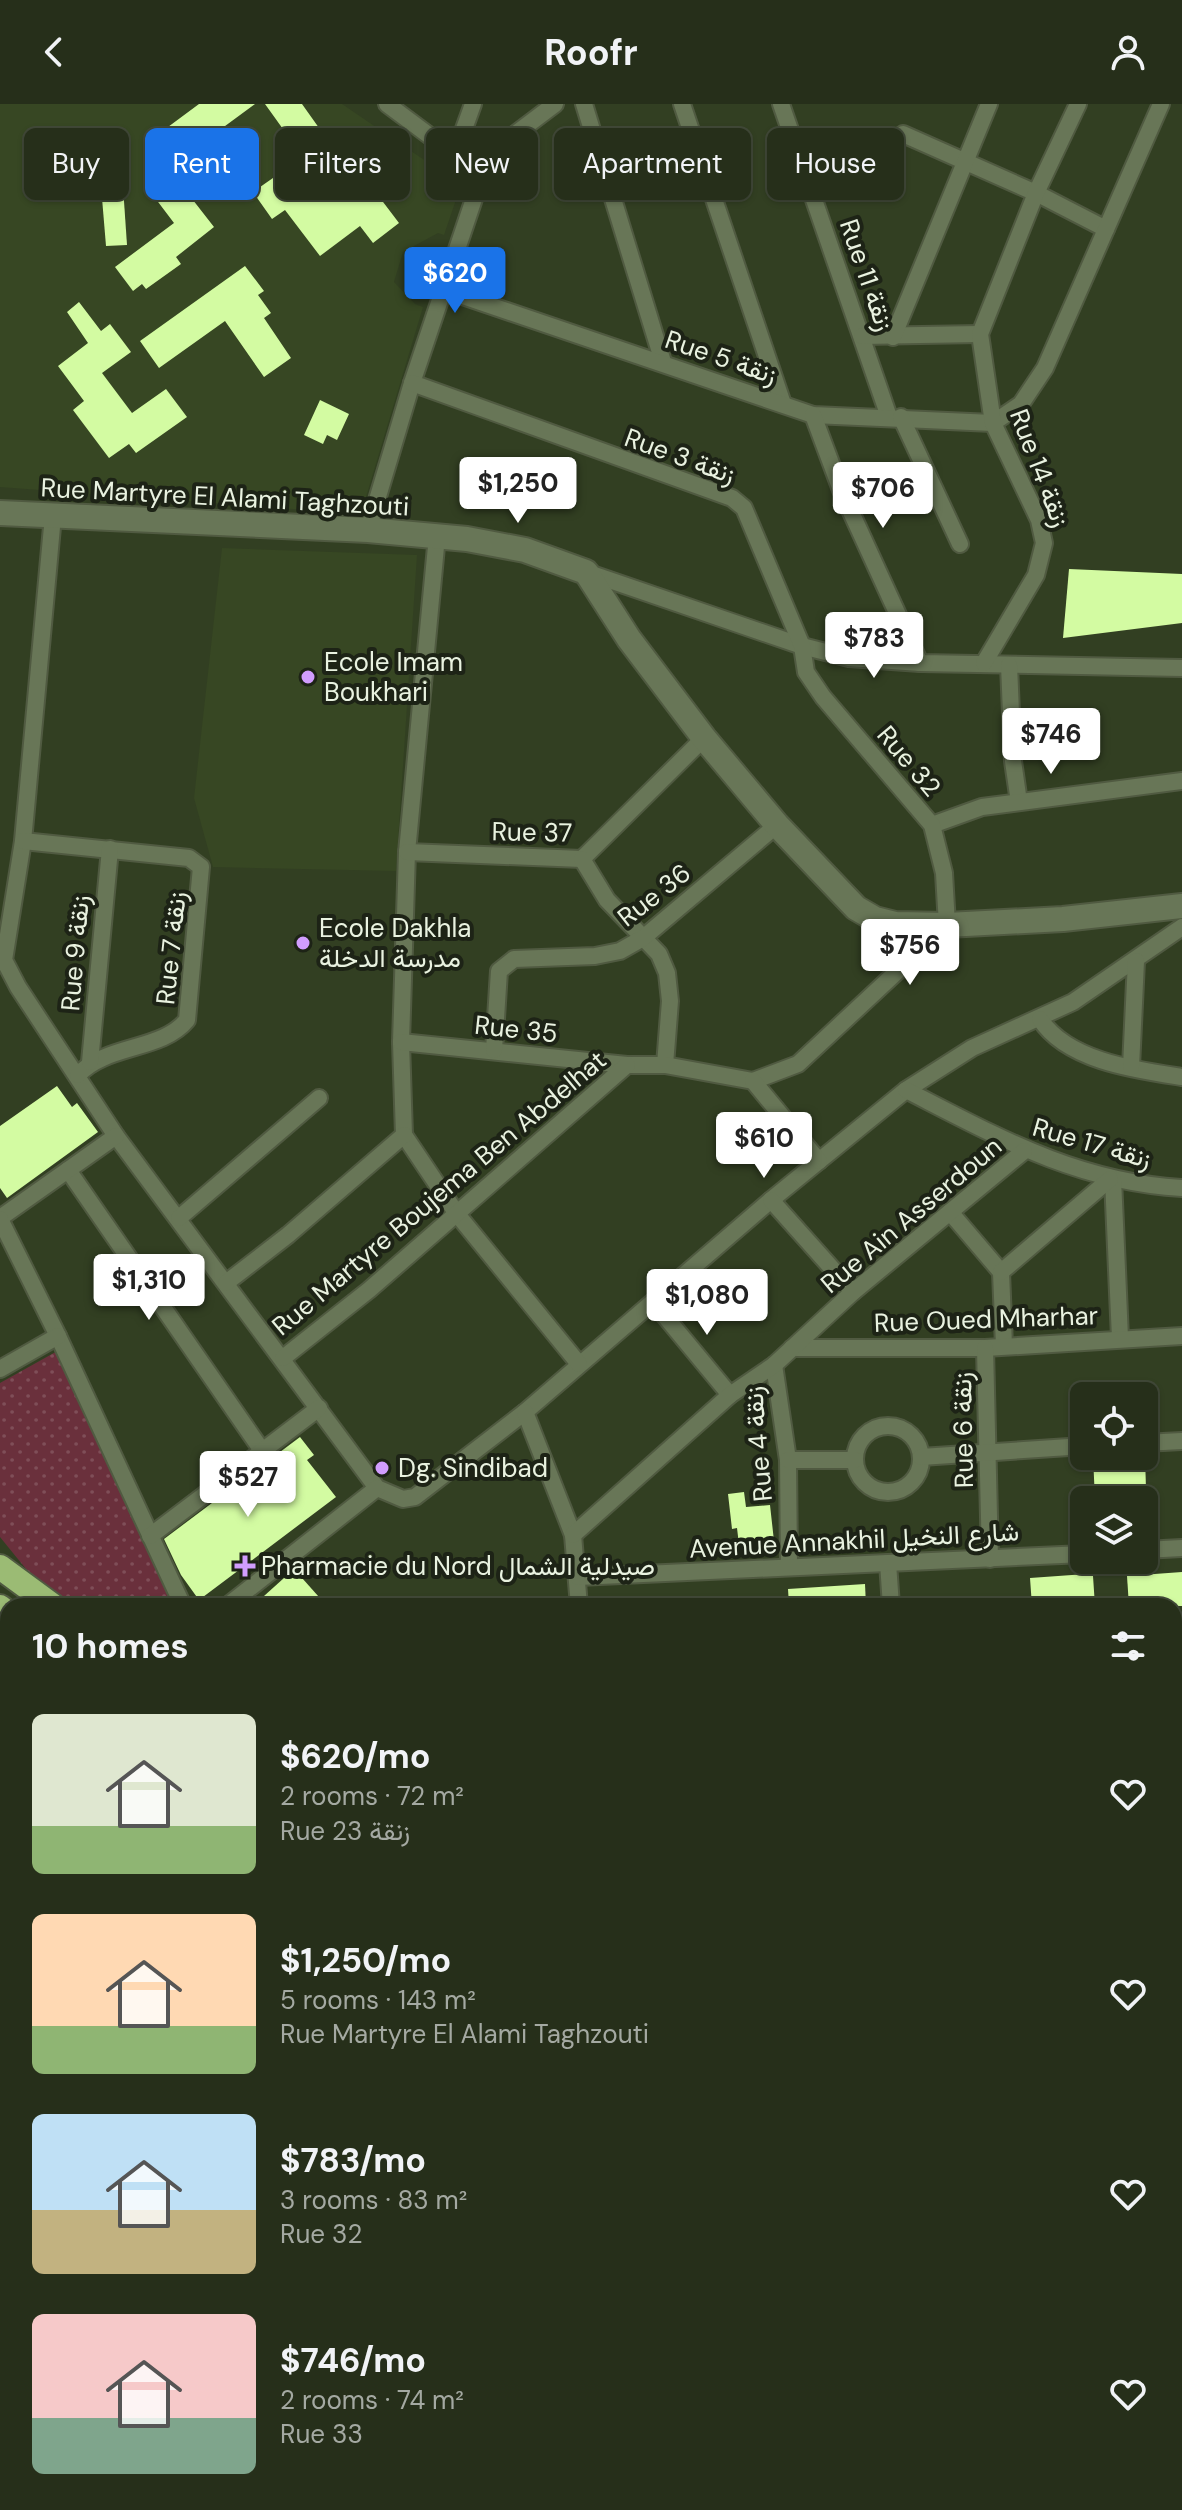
<!DOCTYPE html>
<html lang="en">
<head>
<meta charset="utf-8">
<style>
	body { margin:0; font-family:"DM Sans",Vazirmatn,sans-serif; background:#2e3723; color:#f1f3f6; height:100vh; display:flex; flex-direction:column; font-size:30px; white-space:nowrap }
	* { box-sizing:border-box; margin:0 }
	p { font-size:26px; color:#a4a9a2 }
	.icon { flex:none; width:44px; height:44px; fill:none; stroke:currentColor; stroke-width:2; stroke-linecap:round; stroke-linejoin:round }
	.map { position:relative; flex:1; overflow:hidden }
	.sheet { position:absolute; left:0px; top:1494px; width:1182px; height:912px; display:flex; flex-direction:column; background:#262f1a; border-radius:24px 24px 0 0; box-shadow:0 2px 6px #0004,0 0 0 2px #424a39 }
	.sheet>* { flex:none }
	.hud { position:absolute; left:24px; top:24px; width:1134px; height:72px; display:flex; gap:16px }
	.tools { position:absolute; left:1070px; top:1278px; display:grid; gap:16px }
	.tools a { display:grid; place-items:center; width:88px; height:88px; border-radius:12px; background:#262f1a; box-shadow:0 2px 6px #0004,0 0 0 2px #424a39; font-size:40px }
	.price { position:absolute; translate:-50% -68px; padding:0 18px; border-radius:8px; background:#fff; color:#222; font-size:26px; line-height:52px; filter:drop-shadow(0 2px 4px #0008) }
	.price::after { content:''; position:absolute; left:50%; top:48px; width:24px; height:18px; margin-left:-12px; background:inherit; clip-path:polygon(0 0,100% 0,50% 100%) }
	.price.active { background:#1a73e8; color:#fff }
	ul { padding:0; list-style:none }
	li { display:flex; align-items:center; gap:24px; height:200px; padding:0 32px }
	li span { display:grid; place-items:center; flex:none; width:224px; height:160px; border-radius:12px; color:#555 }
	li>.icon { margin-inline-start:auto }
	span .icon { width:96px; height:96px; fill:#fffc; stroke-width:1 }
	li b { font-size:34px }
	h2 { display:flex; justify-content:space-between; align-items:center; height:96px; padding:0 32px; font-size:34px }
	.chip { padding:0 28px; border-radius:12px; background:#262f1a; box-shadow:0 2px 6px #0004,0 0 0 2px #424a39; font-size:28px; line-height:72px }
	.chip.active { background:#1a73e8; color:#fff }
	header { display:flex; justify-content:space-between; align-items:center; height:104px; padding:0 32px; background:#262f1a; font-size:36px; font-weight:700 }
	.map>svg:first-child { display:block }
</style>
</head>
<body>
<header><svg class="icon" aria-label="back" viewBox="0 0 24 24"><path d="M15 5l-7 7 7 7"/></svg>Roofr<svg class="icon" aria-label="person" viewBox="0 0 24 24"><circle cx="12" cy="8" r="4"/><path d="M4 21q1-7 8-7t8 7"/></svg></header>
<div class="map">
<svg width="1182" height="2406" viewBox="0 0 1182 2406">
	<defs>
		<pattern id="park-dots" width="8" height="8" patternUnits="userSpaceOnUse" patternTransform="scale(2)"><rect width="8" height="8" fill="#6a303c"/><path d="M2 2h.1M6 6h.1" fill="none" stroke="#7f4e58" stroke-width="1.8" stroke-linecap="round"/></pattern>
	</defs>
	<rect width="100%" height="100%" fill="#323f22"/>
	<g fill="#374723">
		<polygon points="0,0 342,0 461,81 444,131 438,129 403,148 394,178 415,200 423,203 366,393 355,405 346,409 0,383"/>
		<polygon points="222,444 417,451 396,767 213,763 194,694"/>
	</g>
	<polygon fill="url(#park-dots)" points="61,1245 185,1502 75,1502 35,1476 0,1433 0,1279"/>
	<g fill="#d3fba2">
		<polygon points="199,0 255,0 168,64 214,123 176,153 181,160 146,185 142,180 133,187 115,163 174,119 146,82 165,67 145,40"/>
		<polygon points="265,0 302,0 329,38 312,51 339,90 357,77 371,95 377,90 399,119 373,139 360,122 320,152 285,106 272,115 253,88 303,53"/>
		<polygon points="122,68 127,141 106,142 100,70"/>
		<polygon points="245,162 264,187 258,191 271,209 264,214 291,254 264,273 225,217 159,264 140,237"/>
		<polygon points="79,198 101,227 110,220 131,248 102,269 132,309 166,285 187,313 136,349 129,340 109,354 73,306 84,297 58,262 88,239 67,208"/>
		<polygon points="320,296 349,310 337,336 327,331 323,340 304,331"/>
		<polygon points="1069,465 1182,470 1182,519 1063,534"/>
		<polygon points="57,982 72,1003 77,999 98,1028 7,1094 0,1084 0,1022"/>
		<polygon points="300,1333 314,1351 307,1356 336,1393 199,1496 181,1471 164,1435"/>
		<polygon points="1093,1352 1145,1352 1146,1385 1142,1385 1142,1396 1095,1396"/>
		<polygon points="744,1388 746,1403 770,1401 775,1446 740,1449 737,1424 732,1425 728,1390"/>
		<polygon points="1105,1456 1111,1456 1113,1470 1093,1472 1095,1502 1032,1502 1030,1474 1086,1470 1085,1461"/>
		<polygon points="294,1465 327,1502 253,1502"/>
		<polygon points="1182,1468 1182,1502 1129,1502 1127,1472"/>
		<polygon points="865,1480 866,1502 789,1502 788,1485"/>
	</g>
	<g fill="none" stroke-linecap="round" stroke-linejoin="round">
		<g stroke="#505a41" stroke-width="20">
			<g id="street">
				<polyline points="387,0 482,71"/>
				<polyline points="584,0 663,258"/>
				<polyline points="682,0 783,300"/>
				<polyline points="781,0 889,313"/>
				<polyline points="903,30 1036,89 1106,125"/>
				<polyline points="455,50 473,0"/>
				<polyline points="442,185 813,311 993,319"/>
				<polyline points="862,232 980,230"/>
				<polyline points="893,233 989,0"/>
				<polyline points="813,311 841,386 920,559"/>
				<polyline points="901,313 960,440"/>
				<polyline points="993,319 1021,300 1045,264 1161,0"/>
				<polyline points="53,412 23,737 4,856 18,883 116,1032 377,1384 403,1395 415,1393 525,1308 771,1096 906,986 972,944 1073,898 1182,823"/>
				<polyline points="368,426 412,279 482,71 506,37 555,0"/>
				<polyline points="437,432 407,748 401,938 404,1031 457,1110 579,1260"/>
				<polyline points="586,468 802,542 849,554 920,559 1182,564"/>
				<polyline points="984,559 1036,471 1044,439 1039,416 993,319 980,230 1036,89 1078,0"/>
				<polyline points="1009,561 1013,657 1019,698"/>
				<polyline points="932,721 982,703 1182,677"/>
				<path d="M23,737L189,754L201,763L187,916C162,947 106,940 78,971"/>
				<polyline points="407,748 582,755 704,634"/>
				<polyline points="582,755 607,796 659,850 667,869 670,897 665,961"/>
				<path d="M1040,915C1067,957 1136,966 1182,973"/>
				<polyline points="401,938 627,961 665,961 753,977 798,960 947,821 944,769 932,721 823,593 806,568 802,542 744,404 732,394 412,279"/>
				<polyline points="494,946 499,867 514,855 595,852 620,847 643,834 777,721"/>
				<polyline points="90,958 110,745"/>
				<polyline points="1131,963 1136,857"/>
				<polyline points="753,977 819,1057"/>
				<path d="M906,986C998,1033 1077,1078 1182,1084"/>
				<polyline points="68,1066 263,1348"/>
				<polyline points="1113,1075 1120,1234"/>
				<polyline points="771,1096 853,1188"/>
				<polyline points="950,1108 1001,1168 1004,1242"/>
				<polyline points="0,1114 116,1032"/>
				<polyline points="179,1114 319,994"/>
				<polyline points="0,1115 58,1232 183,1502"/>
				<polyline points="1001,1168 1110,1075"/>
				<polyline points="226,1179 288,1131 404,1031"/>
				<polyline points="654,1199 730,1291"/>
				<polyline points="792,1244 985,1244 1182,1232"/>
				<polyline points="985,1244 990,1455"/>
				<polyline points="283,1254 369,1186 627,961"/>
				<polyline points="774,1261 788,1356 789,1462"/>
				<polyline points="0,1265 58,1232"/>
				<polyline points="525,1308 573,1431 579,1502"/>
				<circle cx="888" cy="1355" r="33"/>
				<polyline points="1144,1339 1182,1337"/>
				<polyline points="921,1353 1084,1342"/>
				<polyline points="788,1356 855,1356"/>
				<polyline points="573,1431 730,1291 774,1261 853,1188 1024,1047"/>
				<polyline points="150,1432 319,1304"/>
				<polyline points="1144,1446 1182,1444"/>
				<polyline points="888,1459 891,1502"/>
				<polyline points="578,1473 1084,1450"/>
				<polyline points="227,1502 377,1384"/>
				<polyline points="1174,1598 1182,1598"/>
				<polyline points="0,1618 8,1622"/>
				<polyline points="0,1759 8,1763"/>
				<polyline points="1174,1943 1182,1943"/>
				<polyline points="1174,2063 1182,2063"/>
				<polyline points="0,2080 8,2162"/>
				<polyline points="1174,2132 1182,2129"/>
				<polyline points="1174,2264 1182,2260"/>
				<polyline points="121,2398 126,2406"/>
				<polyline points="541,2398 544,2406"/>
				<polyline points="665,2398 668,2406"/>
				<polyline points="0,2404 11,2398"/>
				<polyline points="209,2406 223,2398"/>
				<polyline points="912,2406 928,2398"/>
			</g>
		</g>
		<g stroke="#505a41" stroke-width="28">
			<polyline id="secondary" points="0,409 368,426 467,435 525,446 586,468 629,535 704,634 777,721 856,804 875,815 895,820 947,821 1063,815 1182,802"/>
		</g>
		<g stroke="#505a41" stroke-width="28">
			<g id="primary">
				<polyline points="378,2398 380,2406"/>
				<polyline points="405,2398 407,2406"/>
			</g>
		</g>
		<g stroke="#505a41" stroke-width="28">
			<g id="highway">
				<polyline points="0,1463 53,1502"/>
				<polyline points="0,1503 8,1509"/>
				<polyline points="0,1533 8,1539"/>
				<polyline points="0,1561 8,1567"/>
				<polyline points="1174,1664 1182,1663"/>
				<polyline points="1174,1698 1182,1698"/>
			</g>
		</g>
		<use href="#street" stroke="#687657" stroke-width="16"/>
		<use href="#secondary" stroke="#687657" stroke-width="24"/>
		<use href="#primary" stroke="#879f68" stroke-width="24"/>
		<use href="#highway" stroke="#9bbb74" stroke-width="24"/>
	</g>
	<g fill="#d19dfe" stroke="#1d2316" stroke-width="3">
		<circle cx="308" cy="573" r="8"/>
		<circle cx="303" cy="839" r="8"/>
		<circle cx="382" cy="1364" r="8"/>
		<path d="M241 1450h8v8h8v8h-8v8h-8v-8h-8v-8h8z"/>
	</g>
	<g text-anchor="middle" stroke-width="8" stroke-linejoin="round" paint-order="stroke">
		<g font-size="26" fill="#e9f2e0" stroke="#1d2316">
			<text transform="translate(867 171) rotate(71)" y="9">Rue 11 زنقة</text>
			<text transform="translate(721 253) rotate(19)" y="9">Rue 5 زنقة</text>
			<text transform="translate(680 352) rotate(20)" y="9">Rue 3 زنقة</text>
			<text transform="translate(1040 364) rotate(69)" y="9">Rue 14 زنقة</text>
			<text transform="translate(225 393) rotate(3)" y="9">Rue Martyre El Alami Taghzouti</text>
			<text transform="translate(909 657) rotate(50)" y="9">Rue 32</text>
			<text transform="translate(532 728) rotate(1)" y="9">Rue 37</text>
			<text transform="translate(654 791) rotate(-38)" y="9">Rue 36</text>
			<text transform="translate(171 844) rotate(-84)" y="9">Rue 7 زنقة</text>
			<text transform="translate(75 849) rotate(-85)" y="9">Rue 9 زنقة</text>
			<text transform="translate(516 925) rotate(6)" y="9">Rue 35</text>
			<text transform="translate(1092 1039) rotate(16)" y="9">Rue 17 زنقة</text>
			<text transform="translate(439 1089) rotate(-40)" y="9">Rue Martyre Boujema Ben Abdelhat</text>
			<text transform="translate(911 1111) rotate(-40)" y="9">Rue Ain Asserdoun</text>
			<text transform="translate(986 1215) rotate(-2)" y="9">Rue Oued Mharhar</text>
			<text transform="translate(963 1326) rotate(-91)" y="9">Rue 6 زنقة</text>
			<text transform="translate(758 1340) rotate(-95)" y="9">Rue 4 زنقة</text>
			<text transform="translate(854 1436) rotate(-3)" y="9">Avenue Annakhil شارع النخيل</text>
		</g>
		<g font-size="26" fill="#e9f2e0" stroke="#1d2316" text-anchor="start">
			<text x="324" y="567">Ecole Imam<tspan x="324" dy="30">Boukhari</tspan></text>
			<text x="319" y="833">Ecole Dakhla<tspan x="319" dy="30">مدرسة الدخلة</tspan></text>
			<text x="398" y="1373">Dg. Sindibad</text>
			<text x="261" y="1471">Pharmacie du Nord صيدلية الشمال</text>
		</g>
	</g>
</svg>
<div class="tools">
<a><svg class="icon" aria-label="locate" viewBox="0 0 24 24"><circle cx="12" cy="12" r="6"/><path d="M12 2v4M12 18v4M2 12h4M18 12h4"/></svg></a>
<a><svg class="icon" aria-label="layers" viewBox="0 0 24 24"><path d="M12 4l9 5-9 5-9-5zM3 14l9 5 9-5"/></svg></a>
</div>
<b class="price active" style="left:455px;top:211px">$620</b>
<b class="price" style="left:518px;top:421px">$1,250</b>
<b class="price" style="left:883px;top:426px">$706</b>
<b class="price" style="left:874px;top:576px">$783</b>
<b class="price" style="left:1051px;top:672px">$746</b>
<b class="price" style="left:910px;top:883px">$756</b>
<b class="price" style="left:764px;top:1076px">$610</b>
<b class="price" style="left:149px;top:1218px">$1,310</b>
<b class="price" style="left:707px;top:1233px">$1,080</b>
<b class="price" style="left:248px;top:1415px">$527</b>
<div class="hud">
<a class="chip">Buy</a>
<a class="chip active">Rent</a>
<a class="chip">Filters</a>
<a class="chip">New</a>
<a class="chip">Apartment</a>
<a class="chip">House</a>
</div>
<section class="sheet">
<h2>10 homes<svg class="icon" aria-label="filters" viewBox="0 0 24 24"><path d="M4 7h16M4 17h16"/><circle cx="9" cy="7" r="2"/><circle cx="15" cy="17" r="2"/></svg></h2>
<ul>
<li><span style="background:linear-gradient(#dfe7d0 70%,#8fb573 0)"><svg class="icon" aria-label="home" viewBox="0 0 24 24"><path d="M3 11l9-7 9 7M6 9v11h12V9"/></svg></span><div><b>$620/mo</b><p>2 rooms · 72 m²</p><p>Rue 23 زنقة</p></div><svg class="icon" aria-label="heart" viewBox="0 0 24 24"><path d="M12 20l-8-8c-3-5 5-10 8-4 3-6 11-1 8 4z"/></svg></li>
<li><span style="background:linear-gradient(#ffd9b3 70%,#8fb573 0)"><svg class="icon" aria-label="home" viewBox="0 0 24 24"><path d="M3 11l9-7 9 7M6 9v11h12V9"/></svg></span><div><b>$1,250/mo</b><p>5 rooms · 143 m²</p><p>Rue Martyre El Alami Taghzouti</p></div><svg class="icon" aria-label="heart" viewBox="0 0 24 24"><path d="M12 20l-8-8c-3-5 5-10 8-4 3-6 11-1 8 4z"/></svg></li>
<li><span style="background:linear-gradient(#bfe0f5 60%,#c2b280 0)"><svg class="icon" aria-label="home" viewBox="0 0 24 24"><path d="M3 11l9-7 9 7M6 9v11h12V9"/></svg></span><div><b>$783/mo</b><p>3 rooms · 83 m²</p><p>Rue 32</p></div><svg class="icon" aria-label="heart" viewBox="0 0 24 24"><path d="M12 20l-8-8c-3-5 5-10 8-4 3-6 11-1 8 4z"/></svg></li>
<li><span style="background:linear-gradient(#f6c9c9 65%,#7fa58c 0)"><svg class="icon" aria-label="home" viewBox="0 0 24 24"><path d="M3 11l9-7 9 7M6 9v11h12V9"/></svg></span><div><b>$746/mo</b><p>2 rooms · 74 m²</p><p>Rue 33</p></div><svg class="icon" aria-label="heart" viewBox="0 0 24 24"><path d="M12 20l-8-8c-3-5 5-10 8-4 3-6 11-1 8 4z"/></svg></li>
</ul>
</section>
</div>
</body>
</html>
